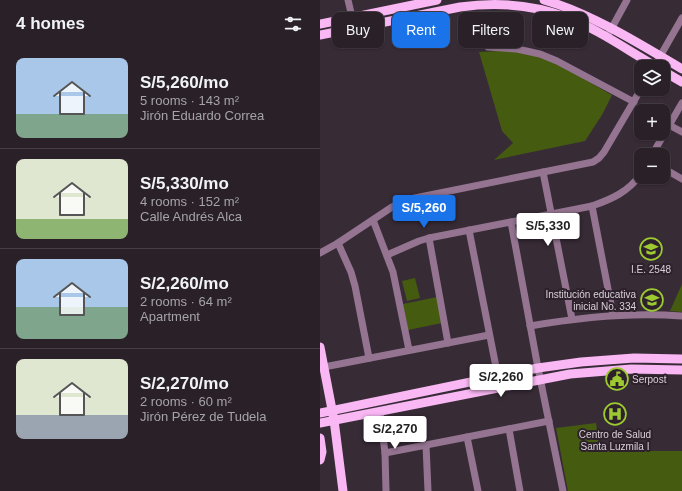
<!DOCTYPE html>
<html lang="en">
<head>
<meta charset="utf-8">
<style>
	body { margin:0; font-family:Arial,sans-serif; background:#352d34; color:#f1f3f6; height:100vh; display:flex; flex-direction:column; font-size:15px; white-space:nowrap }
	* { box-sizing:border-box; margin:0 }
	p { font-size:13px; color:#a5a3a8 }
	.icon { flex:none; width:22px; height:22px; fill:none; stroke:currentColor; stroke-width:2; stroke-linecap:round; stroke-linejoin:round }
	.map { position:relative; flex:1; overflow:hidden }
	.side { display:flex; flex-direction:column; background:#292028; width:320px }
	.side>* { flex:none }
	.hud { position:absolute; left:12px; top:12px; width:290px; height:36px; display:flex; gap:8px }
	.tools { position:absolute; left:314px; top:60px; display:grid; gap:8px }
	.tools a { display:grid; place-items:center; width:36px; height:36px; border-radius:8px; background:#292028; box-shadow:0 1px 3px #0004,0 0 0 1px #453e45; font-size:20px }
	.price { position:absolute; translate:-50% -34px; padding:0 9px; border-radius:4px; background:#fff; color:#222; font-size:13px; line-height:26px; filter:drop-shadow(0 1px 2px #0008) }
	.price::after { content:''; position:absolute; left:50%; top:24px; width:12px; height:9px; margin-left:-6px; background:inherit; clip-path:polygon(0 0,100% 0,50% 100%) }
	.price.current { background:#1a73e8; color:#fff }
	ul { padding:0; list-style:none }
	li { display:flex; align-items:center; gap:12px; height:100px; padding:0 16px }
	li+li { border-top:1px solid #453e45 }
	li span { display:grid; place-items:center; flex:none; width:112px; height:80px; border-radius:8px; color:#555 }
	li>.icon { margin-inline-start:auto }
	span .icon { width:48px; height:48px; fill:#fffc; stroke-width:1 }
	li b { font-size:17px }
	h2 { display:flex; justify-content:space-between; align-items:center; height:48px; padding:0 16px; font-size:17px }
	.chip { padding:0 14px; border-radius:8px; background:#292028; box-shadow:0 1px 3px #0004,0 0 0 1px #453e45; font-size:14px; line-height:36px }
	.chip.current { background:#1a73e8; color:#fff }
	main { display:flex; flex:1; min-height:0 }
	.map>svg:first-child { display:block }
</style>
</head>
<body>
<main>
<section class="side">
<h2>4 homes<svg class="icon" aria-label="filters" viewBox="0 0 24 24"><path d="M4 7h16M4 17h16"/><circle cx="9" cy="7" r="2"/><circle cx="15" cy="17" r="2"/></svg></h2>
<ul>
<li><span style="background:linear-gradient(#a9c7e8 70%,#7fa58c 0)"><svg class="icon" aria-label="home" viewBox="0 0 24 24"><path d="M3 11l9-7 9 7M6 9v11h12V9"/></svg></span><div><b>S/5,260/mo</b><p>5 rooms · 143 m²</p><p>Jirón Eduardo Correa</p></div></li>
<li><span style="background:linear-gradient(#dfe7d0 75%,#8fb573 0)"><svg class="icon" aria-label="home" viewBox="0 0 24 24"><path d="M3 11l9-7 9 7M6 9v11h12V9"/></svg></span><div><b>S/5,330/mo</b><p>4 rooms · 152 m²</p><p>Calle Andrés Alca</p></div></li>
<li><span style="background:linear-gradient(#a9c7e8 60%,#7fa58c 0)"><svg class="icon" aria-label="home" viewBox="0 0 24 24"><path d="M3 11l9-7 9 7M6 9v11h12V9"/></svg></span><div><b>S/2,260/mo</b><p>2 rooms · 64 m²</p><p>Apartment</p></div></li>
<li><span style="background:linear-gradient(#dfe7d0 70%,#9aa5b1 0)"><svg class="icon" aria-label="home" viewBox="0 0 24 24"><path d="M3 11l9-7 9 7M6 9v11h12V9"/></svg></span><div><b>S/2,270/mo</b><p>2 rooms · 60 m²</p><p>Jirón Pérez de Tudela</p></div></li>
</ul>
</section>
<div class="map">
<svg width="362" height="491" viewBox="0 0 362 491">
	<rect width="100%" height="100%" fill="#372b36"/>
	<g fill="#455b10">
		<path d="M178,51C184,51 191,51 197,52C231,56 263,79 292,95L282,115L265,141L174,160L193,143L182,131L159,52Z"/>
		<polygon points="95,278 100,298 87,301 82,281"/>
		<polygon points="362,284 362,312 350,311"/>
		<polygon points="117,297 122,323 88,330 83,304"/>
		<polygon points="276,423 280,451 362,451 362,491 248,491 236,428"/>
	</g>
	<g fill="none" stroke-linecap="round" stroke-linejoin="round">
		<g stroke="#947491" stroke-width="7">
			<polyline points="28,0 32,17 38,28"/>
			<polyline points="289,33 307,0"/>
			<polyline points="168,47 197,49 220,54 237,61 314,102"/>
			<polyline points="334,67 362,18"/>
			<polyline points="349,125 362,132"/>
			<polyline points="332,155 362,103"/>
			<polyline points="343,168 362,179"/>
			<polyline points="223,172 252,319"/>
			<polyline points="272,206 293,315"/>
			<polyline points="53,220 73,272 89,350"/>
			<polyline points="191,222 218,368 243,491"/>
			<polyline points="149,230 178,377"/>
			<polyline points="109,238 128,343"/>
			<polyline points="18,243 31,272 35,286 49,358"/>
			<polyline points="0,253 18,243 72,207 90,199 273,162 279,158 284,152 321,89"/>
			<path d="M67,255L99,241L109,238L272,206C292,199 308,192 321,174"/>
			<path d="M210,326C261,317 310,312 362,316"/>
			<polyline points="4,367 169,335"/>
			<polyline points="60,412 65,453 66,491"/>
			<polyline points="189,429 200,491"/>
			<polyline points="147,437 158,491"/>
			<polyline points="106,445 108,491"/>
			<polyline points="65,453 229,421"/>
		</g>
		<g stroke="#f9b7f3" stroke-width="9">
			<path d="M224,0C270,13 320,44 362,69"/>
			<polyline points="0,24 117,0"/>
			<path d="M0,35L140,7C176,2 211,4 246,17C278,29 307,50 337,67"/>
			<polyline points="343,71 362,82"/>
			<polyline points="0,347 14,420 23,491"/>
			<polyline points="0,413 218,368 261,362 314,358 362,359"/>
			<polyline points="0,423 250,374 311,369 362,370"/>
			<polyline points="0,438 2,452 0,460"/>
		</g>
	</g>
	<defs>
		<g id="school-ring" transform="scale(1.15)"><circle r="9.5" fill="#2d212c" stroke="#9dca30" stroke-width="1.5"/><path d="M0-5L7-2L0 1L-7-2ZM-4 1L0 2.5L4 1V4Q0 6-4 4Z" fill="#9dca30"/></g>
		<g id="civic-ring" transform="scale(1.15)"><circle r="9.5" fill="#2d212c" stroke="#9dca30" stroke-width="1.5"/><path d="M-.6-6.5H3V-4.5H.6V-3L4-1V1h2V6H-6V1h2V-1L-.6-3ZM-1.2 2.5V6h2.4V2.5Z" fill="#9dca30"/></g>
		<g id="hospital-ring" transform="scale(1.15)"><circle r="9.5" fill="#2d212c" stroke="#9dca30" stroke-width="1.5"/><path d="M-5-5h3v3.5h4V-5h3V5h-3V1.5h-4V5h-3Z" fill="#9dca30"/></g>
	</defs>
	<g fill-rule="evenodd">
		<use href="#school-ring" x="331" y="249"/>
		<use href="#school-ring" x="332" y="300"/>
		<use href="#civic-ring" x="297" y="379"/>
		<use href="#hospital-ring" x="295" y="414"/>
	</g>
	<g text-anchor="middle" stroke-width="4" stroke-linejoin="round" paint-order="stroke">
		<g font-size="10" fill="#dad1d9" stroke="#2d212c">
			<text x="331" y="273">I.E. 2548</text>
			<text x="316" y="298" text-anchor="end">Institución educativa<tspan x="316" dy="12">inicial No. 334</tspan></text>
			<text x="312" y="383" text-anchor="start">Serpost</text>
			<text x="295" y="438">Centro de Salud<tspan x="295" dy="12">Santa Luzmila I</tspan></text>
		</g>
	</g>
</svg>
<div class="tools">
<a><svg class="icon" aria-label="layers" viewBox="0 0 24 24"><path d="M12 4l9 5-9 5-9-5zM3 14l9 5 9-5"/></svg></a>
<a>+</a>
<a>−</a>
</div>
<b class="price current" style="left:104px;top:229px">S/5,260</b>
<b class="price" style="left:228px;top:247px">S/5,330</b>
<b class="price" style="left:181px;top:398px">S/2,260</b>
<b class="price" style="left:75px;top:450px">S/2,270</b>
<div class="hud">
<a class="chip">Buy</a>
<a class="chip current">Rent</a>
<a class="chip">Filters</a>
<a class="chip">New</a>
</div>
</div>
</main>
</body>
</html>
